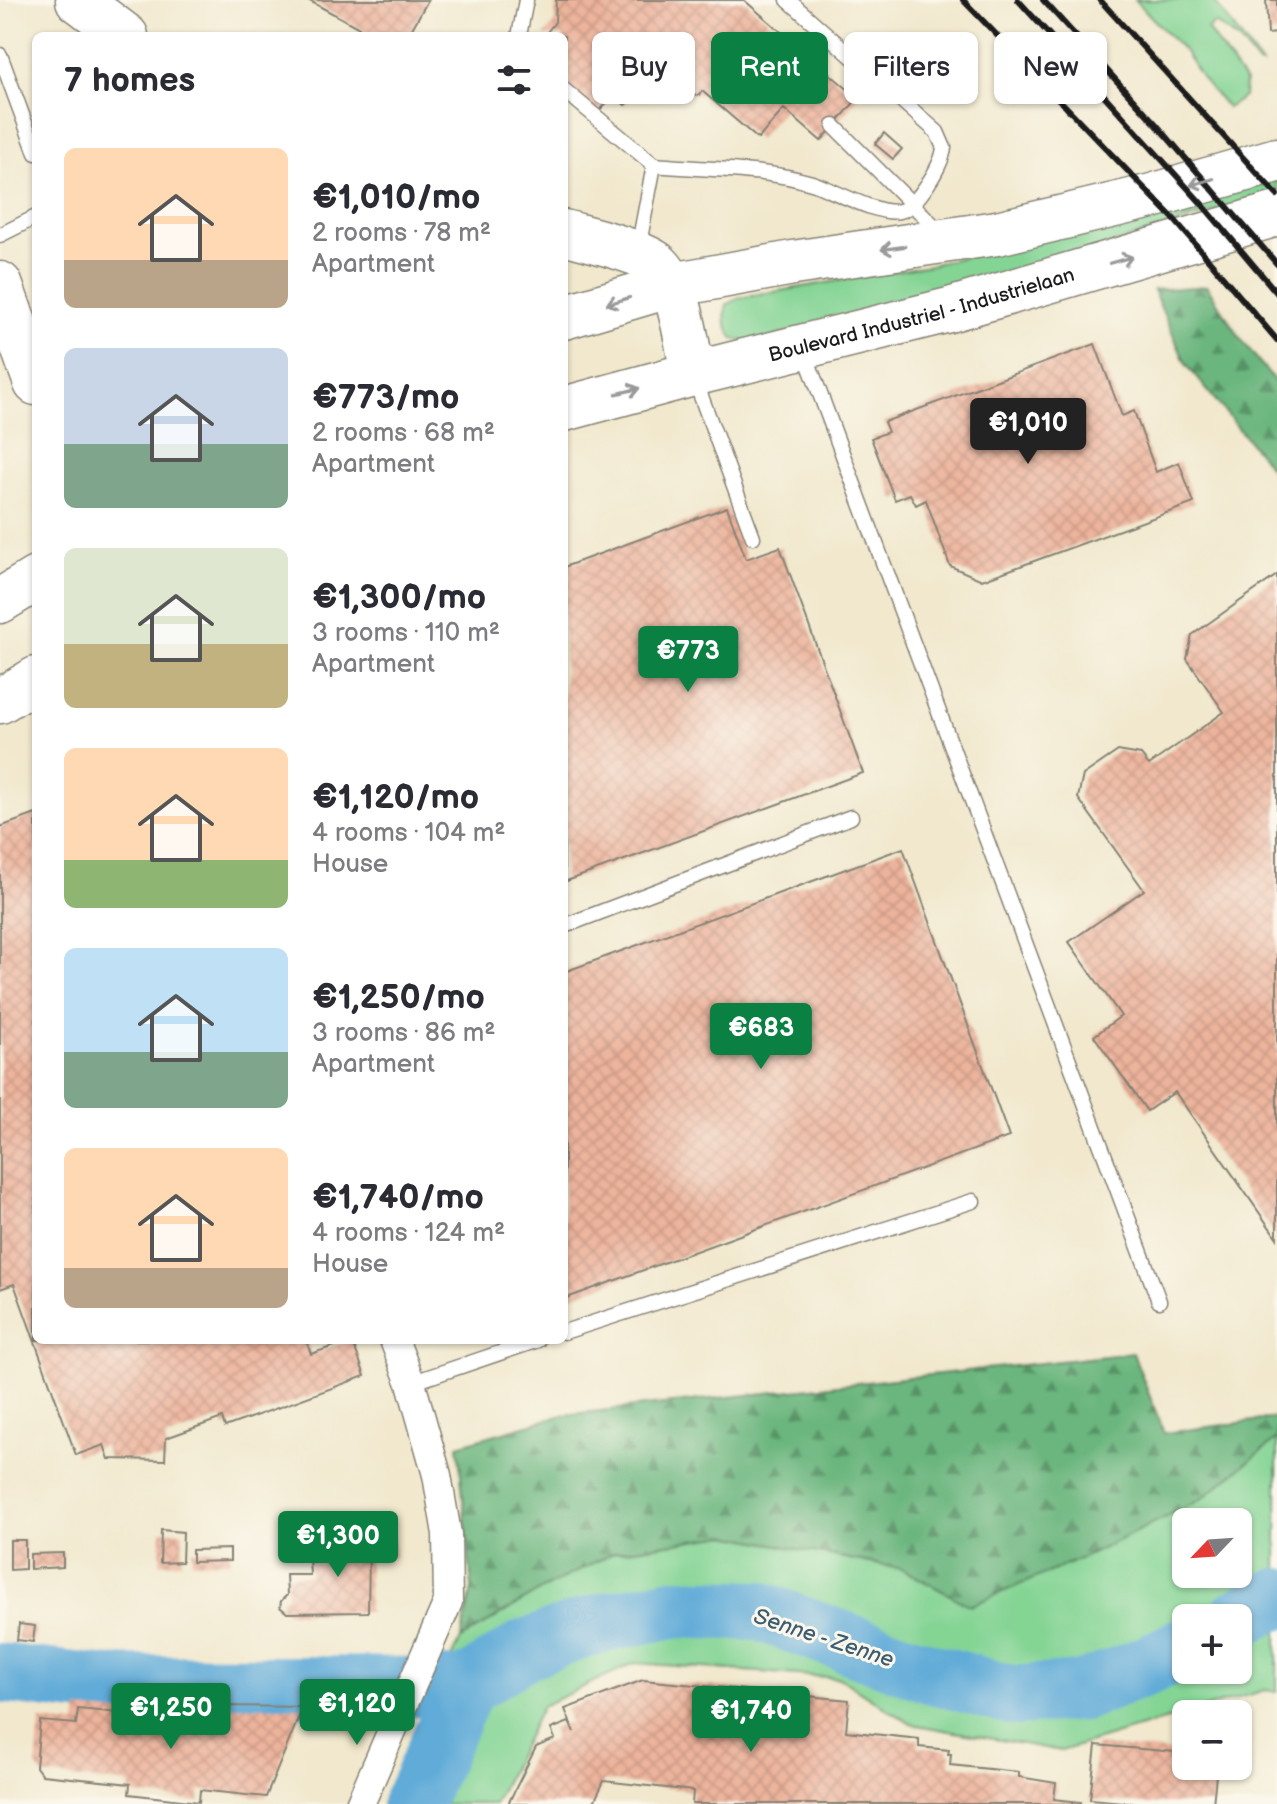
<!DOCTYPE html>
<html lang="en">
<head>
<meta charset="utf-8">
<style>
	body { margin:0; font-family:"Balsamiq Sans",sans-serif; background:#f2f2f3; color:#2b2b33; height:100vh; display:flex; flex-direction:column; font-size:30px; white-space:nowrap }
	* { box-sizing:border-box; margin:0 }
	p { font-size:26px; color:#7c7c81 }
	.icon { flex:none; width:44px; height:44px; fill:none; stroke:currentColor; stroke-width:2; stroke-linecap:round; stroke-linejoin:round }
	.map { position:relative; flex:1; overflow:hidden }
	.side { position:absolute; left:32px; top:32px; width:536px; height:1312px; display:flex; flex-direction:column; background:#fff; border-radius:12px; box-shadow:0 2px 6px #0004 }
	.side>* { flex:none }
	.hud { position:absolute; left:592px; top:32px; width:564px; height:72px; display:flex; gap:16px }
	.needle { width:52px; rotate:245deg }
	.fabs { position:absolute; left:1172px; top:1508px; display:grid; gap:16px }
	.fabs a { display:grid; place-items:center; width:80px; height:80px; border-radius:12px; background:#fff; box-shadow:0 2px 6px #0004; font-size:40px }
	.price { position:absolute; translate:-50% -68px; padding:0 18px; border-radius:8px; background:#0b8043; color:#fff; font-size:26px; line-height:52px; filter:drop-shadow(0 2px 4px #0008) }
	.price::after { content:''; position:absolute; left:50%; top:48px; width:24px; height:18px; margin-left:-12px; background:inherit; clip-path:polygon(0 0,100% 0,50% 100%) }
	.price.on { background:#222; color:#fff }
	ul { padding:0; list-style:none }
	li { display:flex; align-items:center; gap:24px; height:200px; padding:0 32px }
	li span { display:grid; place-items:center; flex:none; width:224px; height:160px; border-radius:12px; color:#555 }
	li>.icon { margin-inline-start:auto }
	span .icon { width:96px; height:96px; fill:#fffc; stroke-width:1 }
	li b { font-size:34px }
	h2 { display:flex; justify-content:space-between; align-items:center; height:96px; padding:0 32px; font-size:34px }
	.tag { padding:0 28px; border-radius:12px; background:#fff; box-shadow:0 2px 6px #0004; font-size:28px; line-height:72px }
	.tag.on { background:#0b8043; color:#fff }
	.map>svg:first-child { display:block }
</style>
</head>
<body>
<div class="map">
<svg width="1277" height="1804" viewBox="0 0 1277 1804">
	<defs>
		<pattern id="forest-firs" width="22" height="20" patternUnits="userSpaceOnUse" patternTransform="scale(2)"><rect width="22" height="20" fill="#6bb67e"/><path d="M5 1l3.5 6h-7zM16 11l3.5 6h-7z" fill="#579366"/></pattern>
		<pattern id="building-cross-hatch" width="8" height="8" patternUnits="userSpaceOnUse" patternTransform="scale(2)"><rect width="8" height="8" fill="#edb49c"/><path d="M0 0l8 8M0 8l8-8" fill="none" stroke="#cb9a86"/></pattern>
	</defs>
	<rect width="100%" height="100%" fill="#fbf7ec"/>
	<filter id="ink" filterUnits="userSpaceOnUse"><feTurbulence type="fractalNoise" baseFrequency=".0125" numOctaves="2"/><feDisplacementMap in="SourceGraphic" scale="16" xChannelSelector="R" yChannelSelector="G"/><feConvolveMatrix kernelMatrix="1 2 1 2 8 2 1 2 1" color-interpolation-filters="sRGB"/></filter>
	<filter id="wash" filterUnits="userSpaceOnUse"><feTurbulence type="fractalNoise" baseFrequency=".006" numOctaves="4" result="noise"/><feDisplacementMap in="SourceGraphic" scale="32" xChannelSelector="R" yChannelSelector="G"/><feGaussianBlur stdDeviation="1.8" result="paint"/><feColorMatrix in="noise" values="0 0 0 0 0 0 0 0 0 0 0 0 0 0 0 0 0 1.4 0 .05"/><feComposite in="paint" operator="in"/></filter>
	<g filter="url(#wash)">
		<rect width="100%" height="100%" fill="#f1e8cd"/>
		<g fill="#84d494" stroke="#507858" stroke-width="2" fill-rule="evenodd">
			<polygon points="1135,0 1213,0 1262,65 1258,64 1239,40 1215,23 1207,29 1245,82 1244,97 1227,108 1203,80 1185,52"/>
			<path d="M1277,181V192L1093,250L750,343L734,339C726,327 723,320 727,305L739,298L930,265Z"/>
			<path d="M1277,1439V1692L1265,1690L1061,1751L911,1724L839,1678L634,1663L542,1706L494,1804H382L461,1639L544,1588L615,1552L726,1535L902,1569L970,1605L1200,1500ZM1186,1522H1238V1574H1186ZM1186,1618H1238V1670H1186Z"/>
		</g>
		<g fill="url(#forest-firs)" stroke="#44694d" stroke-width="2">
			<polygon points="1207,286 1240,338 1277,384 1277,476 1186,364 1153,290"/>
			<polygon points="1133,1353 1164,1433 1277,1418 1277,1439 1200,1500 1087,1556 970,1606 902,1569 726,1535 615,1552 544,1588 461,1639 472,1588 458,1445 563,1415"/>
		</g>
		<g fill="none" stroke-linecap="round" stroke-linejoin="round">
			<g stroke="#60abd8" stroke-width="60">
				<polyline points="1238,1619 1277,1598"/>
				<polyline points="0,1673 101,1685 465,1687 526,1649 594,1625 672,1608 760,1611 930,1673 1013,1696 1083,1691 1149,1665 1186,1646"/>
				<polyline points="412,1804 465,1687"/>
			</g>
		</g>
		<g id="blocks">
			<g fill="url(#building-cross-hatch)">
				<polygon points="308,0 428,0 408,36 374,36"/>
				<polygon points="556,0 744,0 858,98 821,141 784,109 758,139 702,91 699,95 632,98 625,105 614,95 598,112 564,85 564,36 544,36 555,22"/>
				<polygon points="1266,0 1277,0 1277,33 1268,34"/>
				<polygon points="884,133 902,149 893,159 875,144"/>
				<polygon points="1095,344 1122,416 1134,411 1156,472 1179,462 1194,503 982,580 950,566 926,500 916,505 910,494 895,500 871,438 888,432 884,422"/>
				<polygon points="727,507 746,559 780,547 863,773 564,882 564,567"/>
				<polygon points="1277,575 1277,1238 1175,1092 1147,1111 1094,1036 1121,1016 1069,942 1144,890 1078,798 1083,775 1118,751 1141,755 1149,765 1224,712 1187,659 1192,635"/>
				<polygon points="36,814 36,1340 306,1340 311,1354 352,1340 365,1376 225,1427 222,1418 166,1438 165,1460 109,1459 104,1445 76,1455 14,1284 0,1289 0,827"/>
				<polygon points="903,848 1009,1137 564,1299 564,972"/>
				<polygon points="392,1528 395,1557 369,1557 368,1612 287,1613 280,1607 281,1601 287,1595 286,1575 310,1575 309,1558 354,1557 354,1542 369,1541 369,1529"/>
				<polygon points="161,1530 183,1532 182,1562 160,1563"/>
				<polygon points="10,1540 25,1540 25,1569 10,1570"/>
				<polygon points="230,1549 230,1561 192,1562 192,1550"/>
				<polygon points="63,1553 63,1567 30,1569 30,1554"/>
				<polygon points="19,1624 35,1626 33,1642 17,1640"/>
				<polygon points="643,1680 849,1700 846,1731 919,1739 919,1747 949,1750 948,1754 951,1754 950,1765 1019,1772 1019,1777 1056,1783 1054,1799 1081,1802 1080,1804 692,1804 693,1791 604,1781 593,1804 508,1804 536,1747 555,1739 551,1729 569,1722 574,1732 565,1709"/>
				<polygon points="219,1706 303,1707 266,1797 200,1790 199,1802 129,1794 130,1784 42,1775 36,1767 40,1721 76,1724 78,1709 218,1722"/>
				<polygon points="1096,1745 1186,1753 1186,1766 1217,1766 1213,1804 1145,1804 1090,1799"/>
			</g>
		</g>
	</g>
	<g filter="url(#ink)">
		<use href="#blocks" fill-opacity="0" stroke="#868274" stroke-width="2"/>
		<g fill="none" stroke-linecap="round" stroke-linejoin="round">
			<g stroke="#868274" stroke-width="17">
				<g id="service">
					<polyline points="519,36 526,0"/>
					<polyline points="0,55 36,153"/>
					<polyline points="564,90 654,165"/>
					<polyline points="834,126 942,234"/>
					<polyline points="0,235 36,217"/>
					<path d="M638,249L654,165C707,170 761,168 812,183C834,190 878,216 900,211C917,207 942,165 944,148L937,132L788,0"/>
					<polyline points="804,351 1159,1301"/>
					<polyline points="695,380 753,537"/>
					<polyline points="564,926 851,817"/>
					<polyline points="564,1332 973,1201"/>
					<polyline points="411,1383 538,1340"/>
				</g>
			</g>
			<g stroke="#868274" stroke-width="31">
				<polyline id="minor" points="360,1804 448,1602 447,1534 437,1475 411,1383 394,1340"/>
			</g>
			<g stroke="#868274" stroke-width="47">
				<g id="primary">
					<polyline points="78,0 126,36"/>
					<path d="M564,232C585,238 642,251 657,264C680,283 687,346 693,374L564,409"/>
					<polyline points="0,284 36,383"/>
					<polyline points="564,317 672,285"/>
					<polyline points="0,601 36,579"/>
					<polyline points="0,701 36,679"/>
				</g>
			</g>
			<g stroke="#868274" stroke-width="47">
				<g id="trunk">
					<polyline points="672,285 793,263 997,233 1152,196 1277,160"/>
					<path id="s1" d="M693,374L949,310L1277,214"/>
				</g>
			</g>
			<use href="#service" stroke="#fff" stroke-width="14"/>
			<use href="#minor" stroke="#fff" stroke-width="28"/>
			<use href="#primary" stroke="#fff" stroke-width="44"/>
			<use href="#trunk" stroke="#fff" stroke-width="44"/>
			<g stroke="#1c1c1c" stroke-width="6">
				<polyline points="963,0 1173,218 1277,340"/>
				<polyline points="1018,0 1202,204 1277,293"/>
				<polyline points="1043,0 1155,123 1277,264"/>
				<polyline points="1100,0 1277,195"/>
			</g>
		</g>
		<defs><path id="oneway-shaft" d="M-6 0H5M1.5-3L5.5 0L1.5 3" fill="none" stroke-width="1.6" stroke-linecap="round" stroke-linejoin="round" transform="scale(2)"/></defs>
		<g stroke="#999">
			<use href="#oneway-shaft" transform="translate(1202 182) rotate(164)"/>
			<use href="#oneway-shaft" transform="translate(893 248) rotate(172)"/>
			<use href="#oneway-shaft" transform="translate(1121 260) rotate(-16)"/>
			<use href="#oneway-shaft" transform="translate(618 301) rotate(163)"/>
			<use href="#oneway-shaft" transform="translate(628 391) rotate(-14)"/>
		</g>
	</g>
	<g text-anchor="middle" stroke-width="6" stroke-linejoin="round" paint-order="stroke">
		<g font-size="20" fill="#1c1c1c" stroke="#fbf7ec">
			<text dy="7" stroke="none"><textPath href="#s1" startOffset="236">Boulevard Industriel - Industrielaan</textPath></text>
		</g>
		<g font-size="22" font-style="italic" fill="#3b5c71" stroke="#fbf7ec">
			<text transform="translate(824 1637) rotate(18)" y="8">Senne - Zenne</text>
		</g>
	</g>
</svg>
<div class="fabs">
<a><svg class="needle" viewBox="-14 -14 28 28"><path d="M0-13l5 13h-10z" fill="#e53935"/><path d="M0 13l5-13h-10z" fill="#7c7c81"/></svg></a>
<a>+</a>
<a>−</a>
</div>
<b class="price on" style="left:1028px;top:466px">€1,010</b>
<b class="price" style="left:688px;top:694px">€773</b>
<b class="price" style="left:761px;top:1071px">€683</b>
<b class="price" style="left:338px;top:1579px">€1,300</b>
<b class="price" style="left:357px;top:1747px">€1,120</b>
<b class="price" style="left:171px;top:1751px">€1,250</b>
<b class="price" style="left:751px;top:1754px">€1,740</b>
<div class="hud">
<a class="tag">Buy</a>
<a class="tag on">Rent</a>
<a class="tag">Filters</a>
<a class="tag">New</a>
</div>
<section class="side">
<h2>7 homes<svg class="icon" aria-label="filters" viewBox="0 0 24 24"><path d="M4 7h16M4 17h16"/><circle cx="9" cy="7" r="2"/><circle cx="15" cy="17" r="2"/></svg></h2>
<ul>
<li><span style="background:linear-gradient(#ffd9b3 70%,#b9a48a 0)"><svg class="icon" aria-label="home" viewBox="0 0 24 24"><path d="M3 11l9-7 9 7M6 9v11h12V9"/></svg></span><div><b>€1,010/mo</b><p>2 rooms · 78 m²</p><p>Apartment</p></div></li>
<li><span style="background:linear-gradient(#c9d6e8 60%,#7fa58c 0)"><svg class="icon" aria-label="home" viewBox="0 0 24 24"><path d="M3 11l9-7 9 7M6 9v11h12V9"/></svg></span><div><b>€773/mo</b><p>2 rooms · 68 m²</p><p>Apartment</p></div></li>
<li><span style="background:linear-gradient(#dfe7d0 60%,#c2b280 0)"><svg class="icon" aria-label="home" viewBox="0 0 24 24"><path d="M3 11l9-7 9 7M6 9v11h12V9"/></svg></span><div><b>€1,300/mo</b><p>3 rooms · 110 m²</p><p>Apartment</p></div></li>
<li><span style="background:linear-gradient(#ffd9b3 70%,#8fb573 0)"><svg class="icon" aria-label="home" viewBox="0 0 24 24"><path d="M3 11l9-7 9 7M6 9v11h12V9"/></svg></span><div><b>€1,120/mo</b><p>4 rooms · 104 m²</p><p>House</p></div></li>
<li><span style="background:linear-gradient(#bfe0f5 65%,#7fa58c 0)"><svg class="icon" aria-label="home" viewBox="0 0 24 24"><path d="M3 11l9-7 9 7M6 9v11h12V9"/></svg></span><div><b>€1,250/mo</b><p>3 rooms · 86 m²</p><p>Apartment</p></div></li>
<li><span style="background:linear-gradient(#ffd9b3 75%,#b9a48a 0)"><svg class="icon" aria-label="home" viewBox="0 0 24 24"><path d="M3 11l9-7 9 7M6 9v11h12V9"/></svg></span><div><b>€1,740/mo</b><p>4 rooms · 124 m²</p><p>House</p></div></li>
</ul>
</section>
</div>
</body>
</html>
